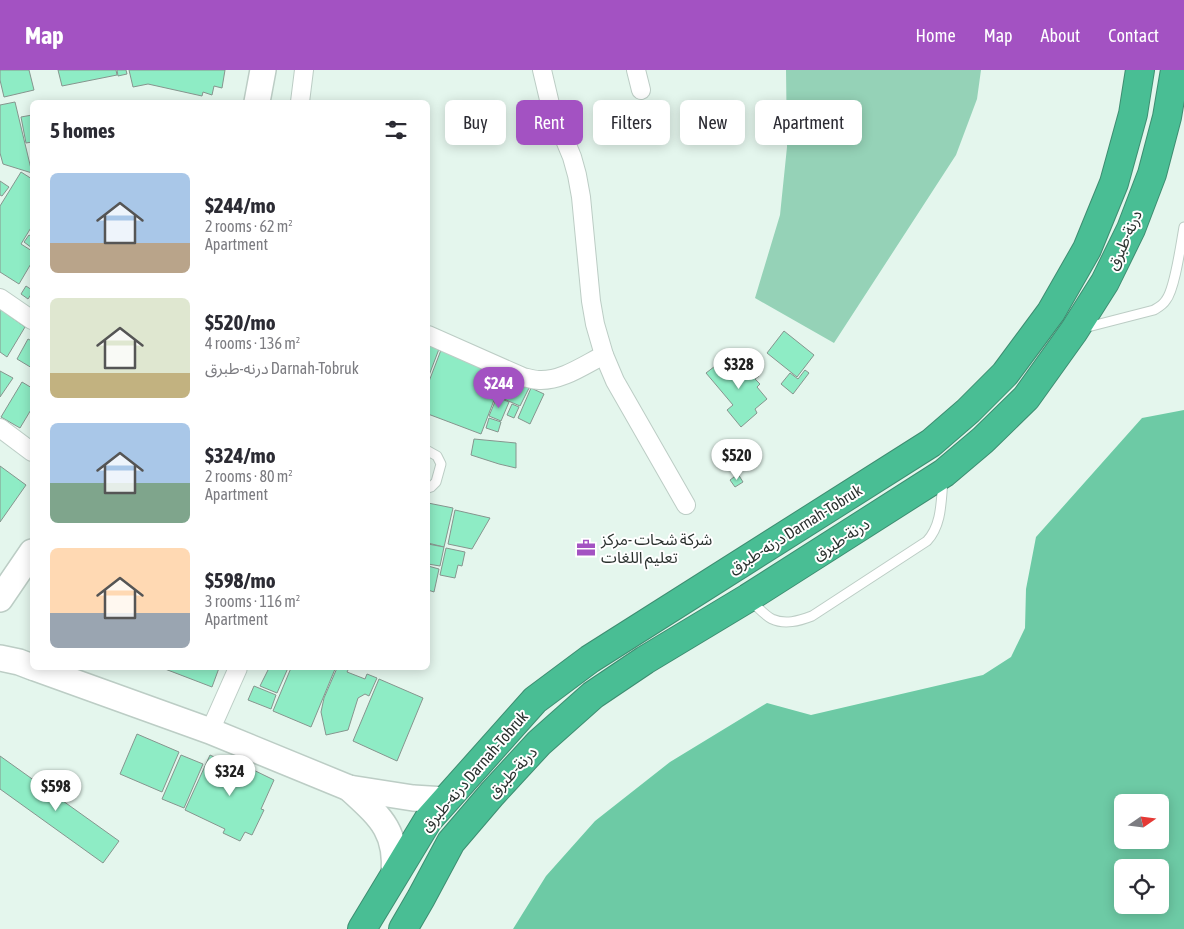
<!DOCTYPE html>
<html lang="en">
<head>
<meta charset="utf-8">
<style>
	body { margin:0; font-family:"Asap Condensed","Noto Sans Arabic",sans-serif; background:#f2f2f3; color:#2b2b33; height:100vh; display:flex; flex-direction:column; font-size:19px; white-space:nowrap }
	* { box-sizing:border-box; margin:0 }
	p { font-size:16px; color:#7c7c81 }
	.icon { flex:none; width:28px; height:28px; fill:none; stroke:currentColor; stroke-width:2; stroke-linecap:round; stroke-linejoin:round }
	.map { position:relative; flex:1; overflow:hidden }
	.panel { position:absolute; left:30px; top:30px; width:400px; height:570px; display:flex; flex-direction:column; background:#fff; border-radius:8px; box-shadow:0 2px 12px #0003 }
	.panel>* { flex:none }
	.hud { position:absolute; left:445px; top:30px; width:475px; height:45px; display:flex; gap:10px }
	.needle { width:32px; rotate:76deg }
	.fabs { position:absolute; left:1114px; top:724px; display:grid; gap:10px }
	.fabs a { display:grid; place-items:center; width:55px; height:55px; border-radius:8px; background:#fff; box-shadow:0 2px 12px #0003; font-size:25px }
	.price { position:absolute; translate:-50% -42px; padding:0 11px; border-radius:18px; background:#fff; color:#222; font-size:16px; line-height:32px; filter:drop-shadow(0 1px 2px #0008) }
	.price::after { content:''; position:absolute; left:50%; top:30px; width:15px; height:11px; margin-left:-8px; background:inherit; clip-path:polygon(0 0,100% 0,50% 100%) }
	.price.selected { background:#a352c2; color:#fff }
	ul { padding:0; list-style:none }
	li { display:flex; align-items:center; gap:15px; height:125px; padding:0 20px }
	li span { display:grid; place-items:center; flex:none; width:140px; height:100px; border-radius:8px; color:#555 }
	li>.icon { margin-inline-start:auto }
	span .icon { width:60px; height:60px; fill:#fffc; stroke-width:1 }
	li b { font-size:21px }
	h2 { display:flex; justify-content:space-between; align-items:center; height:60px; padding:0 20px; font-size:21px }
	.pill { padding:0 18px; border-radius:8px; background:#fff; box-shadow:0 2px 12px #0003; font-size:18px; line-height:45px }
	.pill.selected { background:#a352c2; color:#fff }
	header { display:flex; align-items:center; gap:30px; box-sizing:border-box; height:70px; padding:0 25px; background:#a352c2; color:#fff }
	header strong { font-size:24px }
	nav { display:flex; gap:28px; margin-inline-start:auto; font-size:18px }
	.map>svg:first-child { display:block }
</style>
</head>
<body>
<header>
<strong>Map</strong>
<nav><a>Home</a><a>Map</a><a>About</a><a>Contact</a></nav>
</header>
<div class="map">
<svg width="1184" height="859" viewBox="0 0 1184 859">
	<rect width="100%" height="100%" fill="#e4f6ed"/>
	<polygon fill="#95d2b7" points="786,0 981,0 977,29 956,85 834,273 755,228 780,145 787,77"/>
	<path fill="#6dcaa5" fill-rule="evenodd" d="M1184,340V859H513L546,806L595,751L670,692L767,633L811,645L983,605L1011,587L1025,558L1026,519L1036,467L1142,348ZM1122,732H1160V770H1122ZM1122,798H1160V835H1122Z"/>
	<g fill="#8eecc5" stroke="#86958e">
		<polygon points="0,0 29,0 34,20 4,27 0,10"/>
		<polygon points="58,0 116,0 117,5 62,16"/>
		<polygon points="117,0 126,0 127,4 118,6"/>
		<polygon points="129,0 225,0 222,18 214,16 212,25 203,22 202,26 148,14 133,17"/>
		<polygon points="15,32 32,103 3,94 0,83 0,35"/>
		<polygon points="32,45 32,72 26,73 21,47"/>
		<polygon points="21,102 32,109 32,156 21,174 32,181 32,192 19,214 0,202 0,136"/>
		<polygon points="0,111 9,117 2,126 0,125"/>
		<polygon points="29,165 32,167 32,178 24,172"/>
		<polygon points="26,216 32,220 32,223 28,229 21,224"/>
		<polygon points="0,239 25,257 7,287 0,282"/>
		<polygon points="784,261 814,285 797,307 767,283"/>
		<polygon points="28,269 32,271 32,298 17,289"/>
		<polygon points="428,275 439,279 428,308"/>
		<polygon points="441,280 504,304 481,364 428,344 428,314"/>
		<polygon points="734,289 742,299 745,297 749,302 753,298 759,306 755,309 760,314 757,317 767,329 755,339 757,343 741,357 727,340 733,335 706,303 719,293 723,298"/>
		<polygon points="805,300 809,303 793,324 781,314 790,303 798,309"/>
		<polygon points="0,301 13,308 0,327"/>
		<polygon points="506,307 529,318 520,336 497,326"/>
		<polygon points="22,312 32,318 32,338 20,358 1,347"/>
		<polygon points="531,318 544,324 530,354 518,348"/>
		<polygon points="497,327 509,332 501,351 489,346"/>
		<polygon points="512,334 519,337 514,348 507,345"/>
		<polygon points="489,348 501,352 498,362 486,358"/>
		<polygon points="474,369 516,373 516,398 499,394 471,385"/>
		<polygon points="0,396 26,415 0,452"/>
		<polygon points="738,404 743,412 735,417 730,410"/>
		<polygon points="428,433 453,438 444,477 428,473"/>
		<polygon points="455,440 490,448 472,479 448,474"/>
		<polygon points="428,474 444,477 440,496 428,494"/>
		<polygon points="446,478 465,482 462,496 458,495 455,508 440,505"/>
		<polygon points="428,496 439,499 434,522 428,520"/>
		<polygon points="166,598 219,598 212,617 165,599"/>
		<polygon points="269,598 288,598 277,623 260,616"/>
		<polygon points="291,598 333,598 335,599 311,657 273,641"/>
		<polygon points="337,598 349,598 347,602 365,609 367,604 377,608 369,626 365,624 358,628 348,660 326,665 321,642 324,628"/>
		<polygon points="379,609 423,628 397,691 353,671"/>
		<polygon points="254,616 276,625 271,639 248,630"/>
		<polygon points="137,664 179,682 162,722 120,704"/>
		<polygon points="181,685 203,694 184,738 162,729"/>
		<polygon points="210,685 235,697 237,692 274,710 261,739 264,740 252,765 245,762 240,771 223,763 225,759 185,740"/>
		<polygon points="0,686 119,771 103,793 0,719"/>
	</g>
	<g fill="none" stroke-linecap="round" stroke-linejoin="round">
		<g stroke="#bccdc5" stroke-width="11">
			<g id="lane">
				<path d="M1084,258L1154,240C1159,237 1163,235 1166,230C1175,219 1181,173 1184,157"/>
				<polyline points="428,381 437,386 441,394 436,412 431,417 428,418"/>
				<path d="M750,530C757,536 764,545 772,549C785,555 799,551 812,546L927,471C942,455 941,431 943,410"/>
			</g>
		</g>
		<g stroke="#bccdc5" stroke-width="20">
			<g id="street">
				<polyline points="542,0 550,34 572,87 577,105 581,127 591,231 595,254 604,285 615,311 686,435"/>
				<polyline points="636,0 641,20"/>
				<polyline points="300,32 304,0"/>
				<polyline points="0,228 32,250"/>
				<path d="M428,265L523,307C528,308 534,310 539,310C562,311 584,295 604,285"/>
				<polyline points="0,358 32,382"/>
				<polyline points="210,661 238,598"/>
			</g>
		</g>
		<g stroke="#bccdc5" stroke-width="28">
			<g id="secondary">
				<polyline points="257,32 263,0"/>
				<polyline points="0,529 32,482"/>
				<polyline points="0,588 19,592 32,597"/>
				<polyline points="35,598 210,661 349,718 413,728 445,730"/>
				<path d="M349,718C379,746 398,760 394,805"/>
			</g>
		</g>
		<g stroke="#3e8d71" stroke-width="30">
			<g id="highway">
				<polyline points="362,859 428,750 535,630 590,589 931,373 968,341 1005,304 1051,242 1087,179 1114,113 1133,44 1140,0"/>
				<polyline points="403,859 421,828 451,772 492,724 539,673 593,625 645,590 748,528 944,403 983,370 1026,328 1074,261 1105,212 1131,159 1152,104 1167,47 1175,0"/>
			</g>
		</g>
		<use href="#lane" stroke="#fff" stroke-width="9"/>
		<use href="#street" stroke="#fff" stroke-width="18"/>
		<use href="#secondary" stroke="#fff" stroke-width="25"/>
		<use href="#highway" stroke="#49be94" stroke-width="28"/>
	</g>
	<defs>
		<g id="office-bare" transform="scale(1.5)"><path d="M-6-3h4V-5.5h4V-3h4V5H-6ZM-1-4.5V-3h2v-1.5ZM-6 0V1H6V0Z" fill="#a352c2" stroke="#fff" stroke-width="2.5" paint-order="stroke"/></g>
	</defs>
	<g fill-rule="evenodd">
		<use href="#office-bare" x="586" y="478"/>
	</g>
	<g text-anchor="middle" stroke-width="4" stroke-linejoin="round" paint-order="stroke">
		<g font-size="16" fill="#2b322f" stroke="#fff">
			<text transform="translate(1124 170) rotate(-66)" y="6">درنة-طبرق</text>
			<text transform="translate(795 459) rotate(-32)" y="6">درنه-طبرق Darnah-Tobruk</text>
			<text transform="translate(841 469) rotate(-33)" y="6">درنة-طبرق</text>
			<text transform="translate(474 701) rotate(-49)" y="6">درنه-طبرق Darnah-Tobruk</text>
			<text transform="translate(512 702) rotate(-47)" y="6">درنة-طبرق</text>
		</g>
		<g font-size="16" fill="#2b322f" stroke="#fff" text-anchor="start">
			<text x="601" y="475">شركة شحات -مركز<tspan x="601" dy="18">تعليم اللغات</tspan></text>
		</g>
	</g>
</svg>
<div class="fabs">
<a><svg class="needle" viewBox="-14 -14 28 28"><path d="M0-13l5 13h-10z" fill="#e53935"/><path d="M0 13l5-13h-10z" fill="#7c7c81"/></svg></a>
<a><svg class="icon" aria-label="locate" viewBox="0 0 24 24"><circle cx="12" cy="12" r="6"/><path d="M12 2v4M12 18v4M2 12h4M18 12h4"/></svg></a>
</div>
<b class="price" style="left:739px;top:320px">$328</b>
<b class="price selected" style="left:499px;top:339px">$244</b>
<b class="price" style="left:737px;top:411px">$520</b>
<b class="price" style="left:230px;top:727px">$324</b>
<b class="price" style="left:56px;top:742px">$598</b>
<div class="hud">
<a class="pill">Buy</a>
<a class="pill selected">Rent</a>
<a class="pill">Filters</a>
<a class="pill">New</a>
<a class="pill">Apartment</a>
</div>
<section class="panel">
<h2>5 homes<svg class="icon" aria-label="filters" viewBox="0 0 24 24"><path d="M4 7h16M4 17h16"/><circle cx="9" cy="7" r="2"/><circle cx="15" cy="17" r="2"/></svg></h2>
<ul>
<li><span style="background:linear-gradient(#a9c7e8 70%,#b9a48a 0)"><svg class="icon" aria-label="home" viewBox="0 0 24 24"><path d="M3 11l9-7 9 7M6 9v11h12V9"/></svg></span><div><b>$244/mo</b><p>2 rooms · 62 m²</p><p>Apartment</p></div></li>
<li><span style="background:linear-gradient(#dfe7d0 75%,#c2b280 0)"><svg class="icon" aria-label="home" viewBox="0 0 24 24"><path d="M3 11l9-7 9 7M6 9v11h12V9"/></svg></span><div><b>$520/mo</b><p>4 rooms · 136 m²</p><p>درنه-طبرق Darnah-Tobruk</p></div></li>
<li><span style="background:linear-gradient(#a9c7e8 60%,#7fa58c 0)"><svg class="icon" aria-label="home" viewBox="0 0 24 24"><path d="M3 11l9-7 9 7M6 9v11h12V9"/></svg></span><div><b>$324/mo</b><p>2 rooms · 80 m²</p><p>Apartment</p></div></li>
<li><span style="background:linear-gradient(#ffd9b3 65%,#9aa5b1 0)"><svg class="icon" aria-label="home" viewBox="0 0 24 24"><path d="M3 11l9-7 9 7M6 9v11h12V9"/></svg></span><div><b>$598/mo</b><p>3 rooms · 116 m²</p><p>Apartment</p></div></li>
</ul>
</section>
</div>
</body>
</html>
